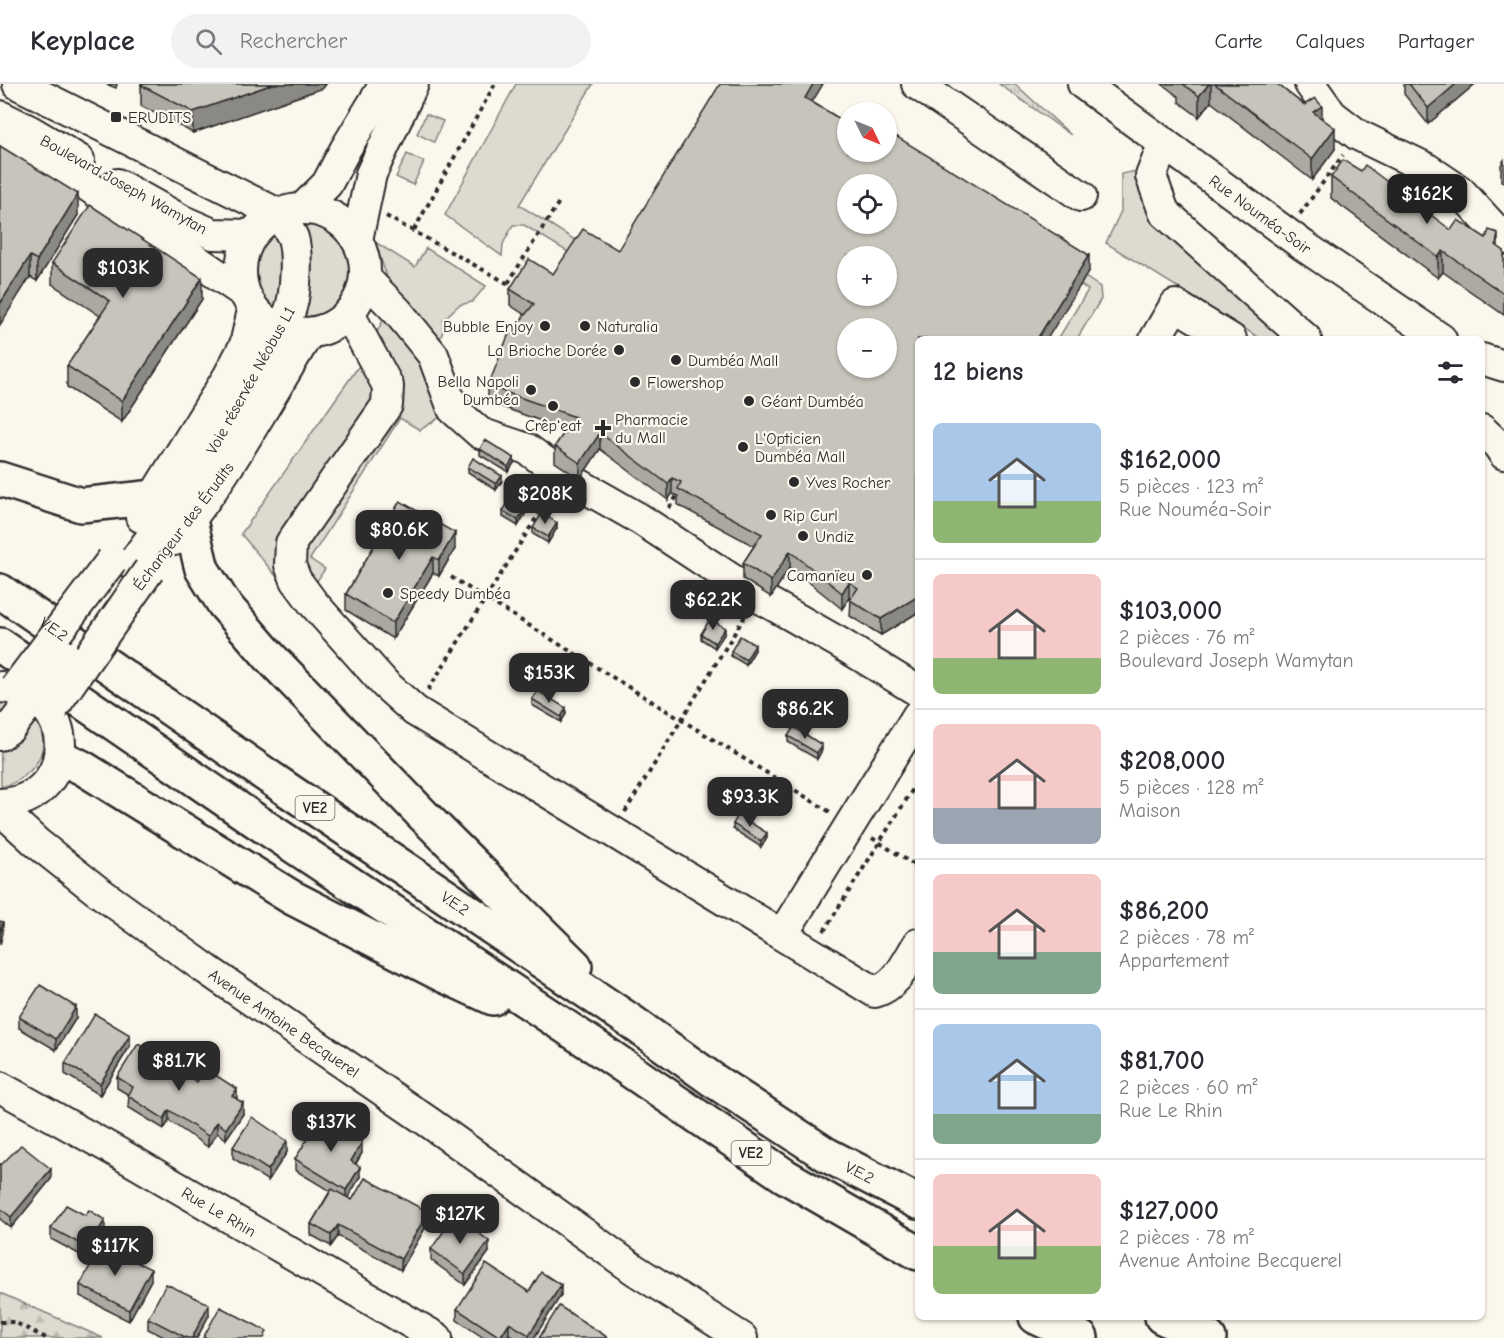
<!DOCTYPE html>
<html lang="fr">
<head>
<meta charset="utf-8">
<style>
	body { margin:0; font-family:"Comic Neue",sans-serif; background:#f2f2f3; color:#2b2b33; height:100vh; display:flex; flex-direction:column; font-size:22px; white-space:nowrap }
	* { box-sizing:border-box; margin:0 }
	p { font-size:20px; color:#7c7c81 }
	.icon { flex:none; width:33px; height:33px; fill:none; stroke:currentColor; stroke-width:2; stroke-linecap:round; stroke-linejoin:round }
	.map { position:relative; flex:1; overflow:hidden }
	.drawer { position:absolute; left:915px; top:252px; width:570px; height:984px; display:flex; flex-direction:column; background:#fff; border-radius:9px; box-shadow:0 2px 4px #0004 }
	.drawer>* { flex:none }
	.needle { width:39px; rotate:133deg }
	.controls { position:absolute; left:837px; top:18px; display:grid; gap:12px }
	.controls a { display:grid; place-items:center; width:60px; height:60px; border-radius:50%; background:#fff; box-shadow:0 2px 4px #0004; font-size:30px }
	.price { position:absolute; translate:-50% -51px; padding:0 14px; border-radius:12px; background:#2b2b2b; color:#fff; font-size:20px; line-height:39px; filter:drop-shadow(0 2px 3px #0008) }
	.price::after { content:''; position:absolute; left:50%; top:36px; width:18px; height:14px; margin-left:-9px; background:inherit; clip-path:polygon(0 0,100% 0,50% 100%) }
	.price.current { background:#222; color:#fff }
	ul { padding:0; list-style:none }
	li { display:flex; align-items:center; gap:18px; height:150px; padding:0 18px }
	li+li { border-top:2px solid #e1e1e2 }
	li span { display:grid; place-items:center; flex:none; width:168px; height:120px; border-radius:9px; color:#555 }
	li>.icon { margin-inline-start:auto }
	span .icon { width:72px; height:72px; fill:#fffc; stroke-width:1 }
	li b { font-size:26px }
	h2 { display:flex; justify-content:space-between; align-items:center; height:72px; padding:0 18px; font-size:26px }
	header { display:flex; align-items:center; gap:36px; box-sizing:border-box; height:84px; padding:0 30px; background:#fff; border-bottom:2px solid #e1e1e2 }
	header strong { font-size:28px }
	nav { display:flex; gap:33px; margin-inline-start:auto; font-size:21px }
	.search { width:420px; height:54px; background:#f2f2f3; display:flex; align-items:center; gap:15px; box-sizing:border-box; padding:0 21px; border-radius:33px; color:#7c7c81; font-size:22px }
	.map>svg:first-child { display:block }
</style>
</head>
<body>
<header>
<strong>Keyplace</strong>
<div class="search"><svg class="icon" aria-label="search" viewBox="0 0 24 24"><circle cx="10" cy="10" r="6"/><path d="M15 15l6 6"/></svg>Rechercher</div>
<nav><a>Carte</a><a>Calques</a><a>Partager</a></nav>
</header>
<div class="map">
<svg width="1504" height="1254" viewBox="0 0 1504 1254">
	<defs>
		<pattern id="grass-tufts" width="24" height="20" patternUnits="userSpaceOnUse" patternTransform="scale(1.5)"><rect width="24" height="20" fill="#dddad0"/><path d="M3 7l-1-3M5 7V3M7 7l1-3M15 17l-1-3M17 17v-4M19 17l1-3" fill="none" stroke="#bebbb3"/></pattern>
		<pattern id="forest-firs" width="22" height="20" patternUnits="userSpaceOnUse" patternTransform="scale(1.5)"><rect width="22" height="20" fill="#dddad0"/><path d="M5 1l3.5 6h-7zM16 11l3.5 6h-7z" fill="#bebbb3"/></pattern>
	</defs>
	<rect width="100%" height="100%" fill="#fbf7ec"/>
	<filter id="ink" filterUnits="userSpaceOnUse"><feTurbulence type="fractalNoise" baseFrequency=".0167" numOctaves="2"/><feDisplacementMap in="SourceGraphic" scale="12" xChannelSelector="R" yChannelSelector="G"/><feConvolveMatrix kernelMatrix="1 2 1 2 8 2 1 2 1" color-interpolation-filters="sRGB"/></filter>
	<g filter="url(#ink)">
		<polygon fill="url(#grass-tufts)" stroke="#84827e" stroke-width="1.5" points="999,0 1015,0 1071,51"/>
		<polygon fill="url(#forest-firs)" stroke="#84827e" stroke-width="1.5" points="0,1209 103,1254 0,1254"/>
		<g fill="#dddad0" stroke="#84827e" stroke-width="1.5">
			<polygon points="516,0 593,0 519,121 583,161 576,173 524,141 513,141 503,160 502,172 445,131"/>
			<polygon points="426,30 443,37 434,58 417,50"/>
			<polygon points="407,70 424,78 413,101 396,93"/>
			<polygon points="1141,86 1147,124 1293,255 1261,255 1106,159 1121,127 1121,90"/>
			<path d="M300,136C311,137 321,137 331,143C352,157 359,187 347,208C338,223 316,241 297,234C293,233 290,229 285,227C280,225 273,223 269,219C248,202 252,166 271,149C279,141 289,139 300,136Z"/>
			<polygon points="375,158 415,183 426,164 486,202 472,218 459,221 443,236 443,247 433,271 453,325 420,346 400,334 310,475 325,485 311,506 281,498 241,450 363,276 394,214"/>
			<polygon points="1085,193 1100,203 1101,215 1077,255 1058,255 1088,206 1081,201"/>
			<path d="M0,616C11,617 16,621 25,627C60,653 39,694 1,703Z"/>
		</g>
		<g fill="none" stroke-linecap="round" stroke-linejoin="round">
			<g stroke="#2b2b2b" stroke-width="34">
				<g id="minor">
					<path d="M18,0L278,130C282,137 290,146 293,154C298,171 296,213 289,229L236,327L191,399L132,480"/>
					<polyline points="917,0 1081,112"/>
					<path id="s1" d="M1083,0L1304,162L1441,255"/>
					<polyline points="1310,0 1332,31 1358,51 1426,84 1460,107 1504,155"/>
					<polyline points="0,32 30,47 79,76"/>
					<polyline points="0,56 85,100 243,208"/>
					<polyline points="1164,59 1151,92 1164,128 1306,255"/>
					<polyline points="117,100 183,137 213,150 252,151"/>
					<circle cx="303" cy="187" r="62"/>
					<polyline points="302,125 327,100 346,64 385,0"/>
					<polyline points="357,156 371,90 413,0"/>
					<polyline points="365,194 398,228 433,271 453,325 480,349 527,365 563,391 640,435 757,512 838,558 918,607"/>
					<path d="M349,230L388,302L387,321L291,459L290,481L296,496L313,519L385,600L415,627L875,908C898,901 906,879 918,860"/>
					<polyline points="1155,255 1175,221 1231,255"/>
					<polyline points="1482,275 1504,282"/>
					<polyline points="1482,346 1498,361 1504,370"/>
					<polyline points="141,433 228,293 245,261 253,226"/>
					<path d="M174,456C227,393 265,320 308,250"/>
					<path d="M0,603C81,608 79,716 0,720"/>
					<polyline points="0,651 10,644 35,612"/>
					<path id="s2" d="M0,725L37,759L95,805L206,885L430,1039L635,1186L742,1254"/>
					<polyline points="782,851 918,631"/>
					<path id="s3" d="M0,1003L115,1067L437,1254"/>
				</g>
			</g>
			<g stroke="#2b2b2b" stroke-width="38">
				<g id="highway">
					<polyline points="0,395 81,421 155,413"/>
					<polyline points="190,437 202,485 224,520 270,573 423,731 575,882"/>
					<path id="s4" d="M0,507L285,704L632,938L713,996L827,1071L918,1118"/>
					<polyline points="0,561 256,737 590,959 785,1092 918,1169"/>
					<polyline points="60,673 83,684 291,813 443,891 493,914"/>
					<polyline points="1036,1233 1081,1254"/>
					<polyline points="1162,1233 1209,1254"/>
				</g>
			</g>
			<g stroke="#2b2b2b" stroke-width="4" stroke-dasharray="4.5 4.5" stroke-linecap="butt">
				<polyline points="1300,130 1343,71"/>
				<polyline points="386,132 516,204"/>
				<polyline points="414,146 495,0"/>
				<polyline points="508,199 559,118"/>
				<polyline points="669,424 677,412"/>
				<polyline points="451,493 830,728"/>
				<polyline points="428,606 550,412"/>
				<polyline points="625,728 745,532"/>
				<polyline points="872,754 918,783"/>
				<polyline points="824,847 918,697"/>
				<polyline points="0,1238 14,1238 46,1254"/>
			</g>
			<use href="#minor" stroke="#fbf7ec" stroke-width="30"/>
			<use href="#highway" stroke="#fbf7ec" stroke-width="33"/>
			<g stroke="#2b2b2b" stroke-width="34" stroke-linecap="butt">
				<g id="minor-bridge">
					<polyline points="15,604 112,476"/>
					<polyline points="35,612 65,572"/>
					<polyline points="52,629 53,624 149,486"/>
				</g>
			</g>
			<use href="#minor-bridge" stroke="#fbf7ec" stroke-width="30"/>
		</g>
		<g fill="#aba9a2" stroke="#2b2b2b" stroke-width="1.5">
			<polygon points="106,0 117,0 116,4"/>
			<polygon points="141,0 326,0 323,4 193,49 141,22"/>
			<polygon points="1162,0 1277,0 1322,35 1335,65 1312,96 1211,18 1199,33 1179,18 1179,13"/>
			<polygon points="1404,0 1475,0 1428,40 1404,10"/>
			<polygon points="812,18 1089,187 918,255 917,529 881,551 850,532 851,515 849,514 842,525 790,483 771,513 743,495 743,479 754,462 678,421 678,412 672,410 668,416 600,365 580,395 555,378 555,362 566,346 488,318 488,302 525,231 510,221 510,205 618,166"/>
			<polygon points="0,62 78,131 37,197 30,193"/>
			<polygon points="1504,76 1504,98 1501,97 1501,81"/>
			<polygon points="1331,93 1451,146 1498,163 1504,167 1504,231 1443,188 1438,194 1331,114"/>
			<polygon points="52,179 202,215 122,338 67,303 67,282 100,232 52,200"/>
			<polygon points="480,365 514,379 508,388 480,371"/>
			<polygon points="468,383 502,397 496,406 468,388"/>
			<polygon points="400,417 455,465 439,492 433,489 393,555 346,526 346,510"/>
			<polygon points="503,427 527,427 518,442 503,433"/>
			<polygon points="533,444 557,444 548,459 533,450"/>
			<polygon points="725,549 715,564 701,555 701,550"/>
			<polygon points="755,566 746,581 731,572 731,567"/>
			<polygon points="532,615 566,630 561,638 532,621"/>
			<polygon points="788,652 822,666 817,675 788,658"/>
			<polygon points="733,740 767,754 761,763 733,745"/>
			<polygon points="19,933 76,934 56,966 19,944"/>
			<polygon points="130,962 100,1011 65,990 65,979"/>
			<polygon points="117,993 197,998 237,1015 243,1030 226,1055 217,1049 208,1063 169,1037 164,1045 128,1023 129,1011 117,1004"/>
			<polygon points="233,1063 287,1068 268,1097 233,1074"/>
			<polygon points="362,1069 356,1080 360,1093 348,1113 352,1116 428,1139 401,1186 338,1152 331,1162 311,1151 311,1140 330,1107 295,1086 295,1075"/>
			<polygon points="0,1080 51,1095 11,1144 0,1135"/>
			<polygon points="51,1144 105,1146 88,1175 51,1155"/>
			<polygon points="431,1165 489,1168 465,1201 431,1176"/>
			<polygon points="151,1196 129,1237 80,1212 80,1201"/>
			<polygon points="529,1208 561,1211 534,1254 516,1254 509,1250 506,1254 484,1254 457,1236 457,1225"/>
			<polygon points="209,1231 197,1254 166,1254 148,1245 148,1234"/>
		</g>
		<g fill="#8b8984" stroke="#2b2b2b" stroke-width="1.5">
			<polygon points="273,0 326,0 323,4 193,49 193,28"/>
			<polygon points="813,0 823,0 805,30 805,14"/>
			<polygon points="1209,0 1211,0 1211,18 1199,33 1199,12"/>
			<polygon points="1456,0 1475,0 1428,40 1428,24"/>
			<polygon points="1322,22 1322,43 1313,28"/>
			<polygon points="1335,44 1335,65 1312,96 1312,75"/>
			<polygon points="78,110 78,131 37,197 37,176"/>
			<polygon points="1498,149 1498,170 1496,161"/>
			<polygon points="1443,167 1443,188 1438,194 1438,173"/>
			<polygon points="1089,171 1089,187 1047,255 1037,255"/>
			<polygon points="30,172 30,193 0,241 0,220"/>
			<polygon points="202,194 202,215 122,338 122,317"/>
			<polygon points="600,349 600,365 580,395 580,379"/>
			<polygon points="514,374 514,379 508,388 508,383"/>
			<polygon points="502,392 502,397 496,406 496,400"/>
			<polygon points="672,394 672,410 668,416 668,400"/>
			<polygon points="527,422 527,427 518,442 518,436"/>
			<polygon points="557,439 557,444 548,459 548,453"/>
			<polygon points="455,449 455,465 439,492 439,476"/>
			<polygon points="790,467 790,483 771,513 771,497"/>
			<polygon points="433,473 433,489 393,555 393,539"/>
			<polygon points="849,498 849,514 842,525 842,509"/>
			<polygon points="918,509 918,525 917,529 881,551 881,535"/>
			<polygon points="725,544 725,549 715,564 715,559"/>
			<polygon points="755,561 755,566 746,581 746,576"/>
			<polygon points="566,624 566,630 561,638 561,633"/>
			<polygon points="822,661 822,666 817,675 817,669"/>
			<polygon points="767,749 767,754 761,763 761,757"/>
			<polygon points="3,838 3,849 0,861 0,850"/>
			<polygon points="76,923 76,934 56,966 56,955"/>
			<polygon points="130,951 130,962 100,1011 100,1000"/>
			<polygon points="237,1005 237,1016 232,1012"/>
			<polygon points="243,1019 243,1030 226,1055 226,1045"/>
			<polygon points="169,1026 169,1037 164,1045 164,1035"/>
			<polygon points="217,1038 217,1049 208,1063 208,1052"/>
			<polygon points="287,1057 287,1068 268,1097 268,1086"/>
			<polygon points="362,1058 362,1069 351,1087 351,1077"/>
			<polygon points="360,1083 360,1093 346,1117 346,1106"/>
			<polygon points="51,1085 51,1095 11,1144 11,1133"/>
			<polygon points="428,1128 428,1139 401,1186 401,1175"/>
			<polygon points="105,1136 105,1146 88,1175 88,1164"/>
			<polygon points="338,1141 338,1152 331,1162 331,1151"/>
			<polygon points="489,1157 489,1168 465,1201 465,1190"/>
			<polygon points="151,1185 151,1196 129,1237 129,1226"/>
			<polygon points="561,1201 561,1211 534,1254 529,1254 529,1251"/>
			<polygon points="209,1220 209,1231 197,1254 192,1254"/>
			<polygon points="509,1239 509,1250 506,1254 500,1254"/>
		</g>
		<g fill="#c7c4bc" stroke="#2b2b2b" stroke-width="1.5" fill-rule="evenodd">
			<polygon points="141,0 273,0 193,28 141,1"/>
			<path d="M720,0H813L805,14L848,40V68H886V46L1089,171L1037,255H918V509L917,513L881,535L850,516L858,504L849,498L842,509L790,467L771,497L743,479L762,450L678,405L681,398L672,394L668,400L600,349L580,379L555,362L575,333L488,302L508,252L534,220L510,205L529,175L553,190L583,145L618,166ZM848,100H886V140H848ZM848,172H886V212H848ZM848,244H886V284H848Z"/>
			<polygon points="1183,0 1209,0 1199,12"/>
			<polygon points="1215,0 1277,0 1304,21 1315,14 1322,22 1313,28 1335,44 1312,75"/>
			<polygon points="1409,0 1456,0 1428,24"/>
			<polygon points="0,62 78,110 37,176 30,172 0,220"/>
			<polygon points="1343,76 1361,87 1365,81 1451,146 1458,136 1486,154 1489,146 1498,149 1496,161 1504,167 1504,210 1443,167 1438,173 1331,93"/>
			<polygon points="90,121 202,194 122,317 67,282 110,217 52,179"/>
			<polygon points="485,356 514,374 508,383 480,365"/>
			<polygon points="473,374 502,392 496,400 468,383"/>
			<polygon points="512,412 527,422 518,436 503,427"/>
			<polygon points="400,417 455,449 439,476 433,473 393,539 346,510"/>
			<polygon points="542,429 557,439 548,453 533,444"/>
			<polygon points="710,535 725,544 715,559 701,550"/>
			<polygon points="740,552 755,561 746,576 731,567"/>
			<polygon points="538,607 566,624 561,633 532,615"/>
			<polygon points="794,643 822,661 817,669 788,652"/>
			<polygon points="738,731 767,749 761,757 733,740"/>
			<polygon points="0,837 3,838 0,850"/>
			<polygon points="40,901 76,923 56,955 19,933"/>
			<polygon points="95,930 130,951 100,1000 65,979"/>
			<polygon points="138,960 197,998 206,985 237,1005 232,1012 243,1019 226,1045 217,1038 208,1052 169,1026 164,1035 128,1012 133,1003 117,993"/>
			<polygon points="252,1033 287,1057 268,1086 233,1063"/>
			<polygon points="321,1033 362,1058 351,1077 360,1083 346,1106 295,1075"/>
			<polygon points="21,1061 51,1085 11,1133 0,1124 0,1080 1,1081"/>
			<polygon points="365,1094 428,1128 401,1175 338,1141 331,1151 311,1140 332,1105 352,1116"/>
			<polygon points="66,1121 85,1131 89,1126 105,1136 88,1164 51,1144"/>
			<polygon points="455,1131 489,1157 465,1190 431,1165"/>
			<polygon points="101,1161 151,1185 129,1226 80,1201"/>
			<polygon points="486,1180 529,1208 541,1188 561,1201 529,1251 509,1239 500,1253 457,1225"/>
			<polygon points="166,1200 209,1220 192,1254 187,1254 148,1234"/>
			<polygon points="559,1222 607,1253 607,1254 539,1254"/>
			<polygon points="220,1223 267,1247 264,1254 203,1254"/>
		</g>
	</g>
	<g fill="#2b2b2b" stroke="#fbf7ec" stroke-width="2">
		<rect x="110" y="27" width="12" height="12" rx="3"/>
		<circle cx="545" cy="242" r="6"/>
		<circle cx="585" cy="242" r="6"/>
		<circle cx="619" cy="266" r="6"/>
		<circle cx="676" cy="276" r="6"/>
		<circle cx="635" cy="298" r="6"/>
		<circle cx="531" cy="306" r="6"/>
		<circle cx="749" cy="317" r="6"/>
		<circle cx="553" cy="322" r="6"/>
		<path d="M600 335h6v6h6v6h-6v6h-6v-6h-6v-6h6z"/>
		<circle cx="743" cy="363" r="6"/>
		<circle cx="794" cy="398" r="6"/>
		<circle cx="771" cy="431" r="6"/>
		<circle cx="803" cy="452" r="6"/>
		<circle cx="867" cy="491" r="6"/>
		<circle cx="388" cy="509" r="6"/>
	</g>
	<g text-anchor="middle" stroke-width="4.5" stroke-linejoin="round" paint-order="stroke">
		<g fill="#fbf7ec" stroke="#696865" stroke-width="1.5">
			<rect x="295.5" y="712" width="39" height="24" rx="4.5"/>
			<rect x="731.5" y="1057" width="39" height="24" rx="4.5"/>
		</g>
		<g font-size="15" font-weight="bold" fill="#2b2b2b">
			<text x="315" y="729">VE2</text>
			<text x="751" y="1074">VE2</text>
		</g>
		<g font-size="16" fill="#2b2b2b" stroke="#fbf7ec" text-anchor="start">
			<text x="128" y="39">ERUDITS</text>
			<text x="533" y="248" text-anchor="end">Bubble Enjoy</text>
			<text x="597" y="248">Naturalia</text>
			<text x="607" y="272" text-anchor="end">La Brioche Dorée</text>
			<text x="688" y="282">Dumbéa Mall</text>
			<text x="519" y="303" text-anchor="end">Bella Napoli<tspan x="519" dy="18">Dumbéa</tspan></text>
			<text x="647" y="304">Flowershop</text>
			<text x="761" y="323">Géant Dumbéa</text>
			<text x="615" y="341">Pharmacie<tspan x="615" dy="18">du Mall</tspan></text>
			<text x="553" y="347" text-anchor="middle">Crêp'eat</text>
			<text x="755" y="360">L'Opticien<tspan x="755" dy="18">Dumbéa Mall</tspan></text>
			<text x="806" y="404">Yves Rocher</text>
			<text x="783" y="437">Rip Curl</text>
			<text x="815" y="458">Undiz</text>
			<text x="855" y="497" text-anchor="end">Camanïeu</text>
			<text x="400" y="515">Speedy Dumbéa</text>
		</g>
		<g font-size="16" fill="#2b2b2b" stroke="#fbf7ec">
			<text transform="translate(124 100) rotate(29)" y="6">Boulevard Joseph Wamytan</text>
			<text dy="6" stroke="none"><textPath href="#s1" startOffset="220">Rue Nouméa-Soir</textPath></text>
			<text transform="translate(250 296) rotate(-61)" y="6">Voie réservée Néobus L1</text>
			<text transform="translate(183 442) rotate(-53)" y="6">Échangeur des Érudits</text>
			<text dy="6" stroke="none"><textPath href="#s4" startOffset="66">V.E.2</textPath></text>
			<text dy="6" stroke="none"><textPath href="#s4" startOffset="552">V.E.2</textPath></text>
			<text dy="6" stroke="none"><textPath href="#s2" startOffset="356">Avenue Antoine Becquerel</textPath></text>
			<text dy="6" stroke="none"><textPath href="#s4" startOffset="1038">V.E.2</textPath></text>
			<text dy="6" stroke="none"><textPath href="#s3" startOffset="252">Rue Le Rhin</textPath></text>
		</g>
	</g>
</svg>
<div class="controls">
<a><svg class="needle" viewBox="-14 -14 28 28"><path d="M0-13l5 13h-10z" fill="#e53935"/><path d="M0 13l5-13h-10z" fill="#7c7c81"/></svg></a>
<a><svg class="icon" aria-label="locate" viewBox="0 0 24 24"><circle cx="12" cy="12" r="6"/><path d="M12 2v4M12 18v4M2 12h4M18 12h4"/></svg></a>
<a>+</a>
<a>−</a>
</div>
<b class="price current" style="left:1427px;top:141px">$162K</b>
<b class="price" style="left:123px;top:215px">$103K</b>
<b class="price" style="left:545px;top:441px">$208K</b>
<b class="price" style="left:399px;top:477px">$80.6K</b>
<b class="price" style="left:713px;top:547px">$62.2K</b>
<b class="price" style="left:549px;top:620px">$153K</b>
<b class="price" style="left:805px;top:656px">$86.2K</b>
<b class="price" style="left:750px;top:744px">$93.3K</b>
<b class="price" style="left:179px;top:1008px">$81.7K</b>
<b class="price" style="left:331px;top:1069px">$137K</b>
<b class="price" style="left:460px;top:1161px">$127K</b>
<b class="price" style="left:115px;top:1193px">$117K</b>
<section class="drawer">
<h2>12 biens<svg class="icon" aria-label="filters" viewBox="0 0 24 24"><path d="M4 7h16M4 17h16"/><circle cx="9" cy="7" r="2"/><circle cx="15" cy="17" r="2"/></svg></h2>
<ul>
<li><span style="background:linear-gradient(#a9c7e8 65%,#8fb573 0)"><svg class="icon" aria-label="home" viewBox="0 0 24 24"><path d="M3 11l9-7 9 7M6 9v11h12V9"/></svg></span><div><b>$162,000</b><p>5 pièces · 123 m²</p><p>Rue Nouméa-Soir</p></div></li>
<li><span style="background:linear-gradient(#f6c9c9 70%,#8fb573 0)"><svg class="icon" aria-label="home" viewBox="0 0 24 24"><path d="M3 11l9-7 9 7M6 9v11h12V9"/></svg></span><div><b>$103,000</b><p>2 pièces · 76 m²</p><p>Boulevard Joseph Wamytan</p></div></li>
<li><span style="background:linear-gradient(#f6c9c9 70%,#9aa5b1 0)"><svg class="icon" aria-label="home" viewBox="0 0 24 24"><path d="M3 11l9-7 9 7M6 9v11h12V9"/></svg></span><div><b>$208,000</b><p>5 pièces · 128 m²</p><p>Maison</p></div></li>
<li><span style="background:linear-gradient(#f6c9c9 65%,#7fa58c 0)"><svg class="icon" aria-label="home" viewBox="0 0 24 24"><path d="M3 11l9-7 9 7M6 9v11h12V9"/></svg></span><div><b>$86,200</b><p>2 pièces · 78 m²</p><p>Appartement</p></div></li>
<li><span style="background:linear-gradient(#a9c7e8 75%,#7fa58c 0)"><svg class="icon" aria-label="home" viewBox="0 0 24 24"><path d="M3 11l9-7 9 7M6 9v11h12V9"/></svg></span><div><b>$81,700</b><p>2 pièces · 60 m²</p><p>Rue Le Rhin</p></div></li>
<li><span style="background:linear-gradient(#f6c9c9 60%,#8fb573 0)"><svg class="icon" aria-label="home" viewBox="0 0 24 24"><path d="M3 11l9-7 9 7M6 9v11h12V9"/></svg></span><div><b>$127,000</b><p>2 pièces · 78 m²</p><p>Avenue Antoine Becquerel</p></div></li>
</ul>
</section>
</div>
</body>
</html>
